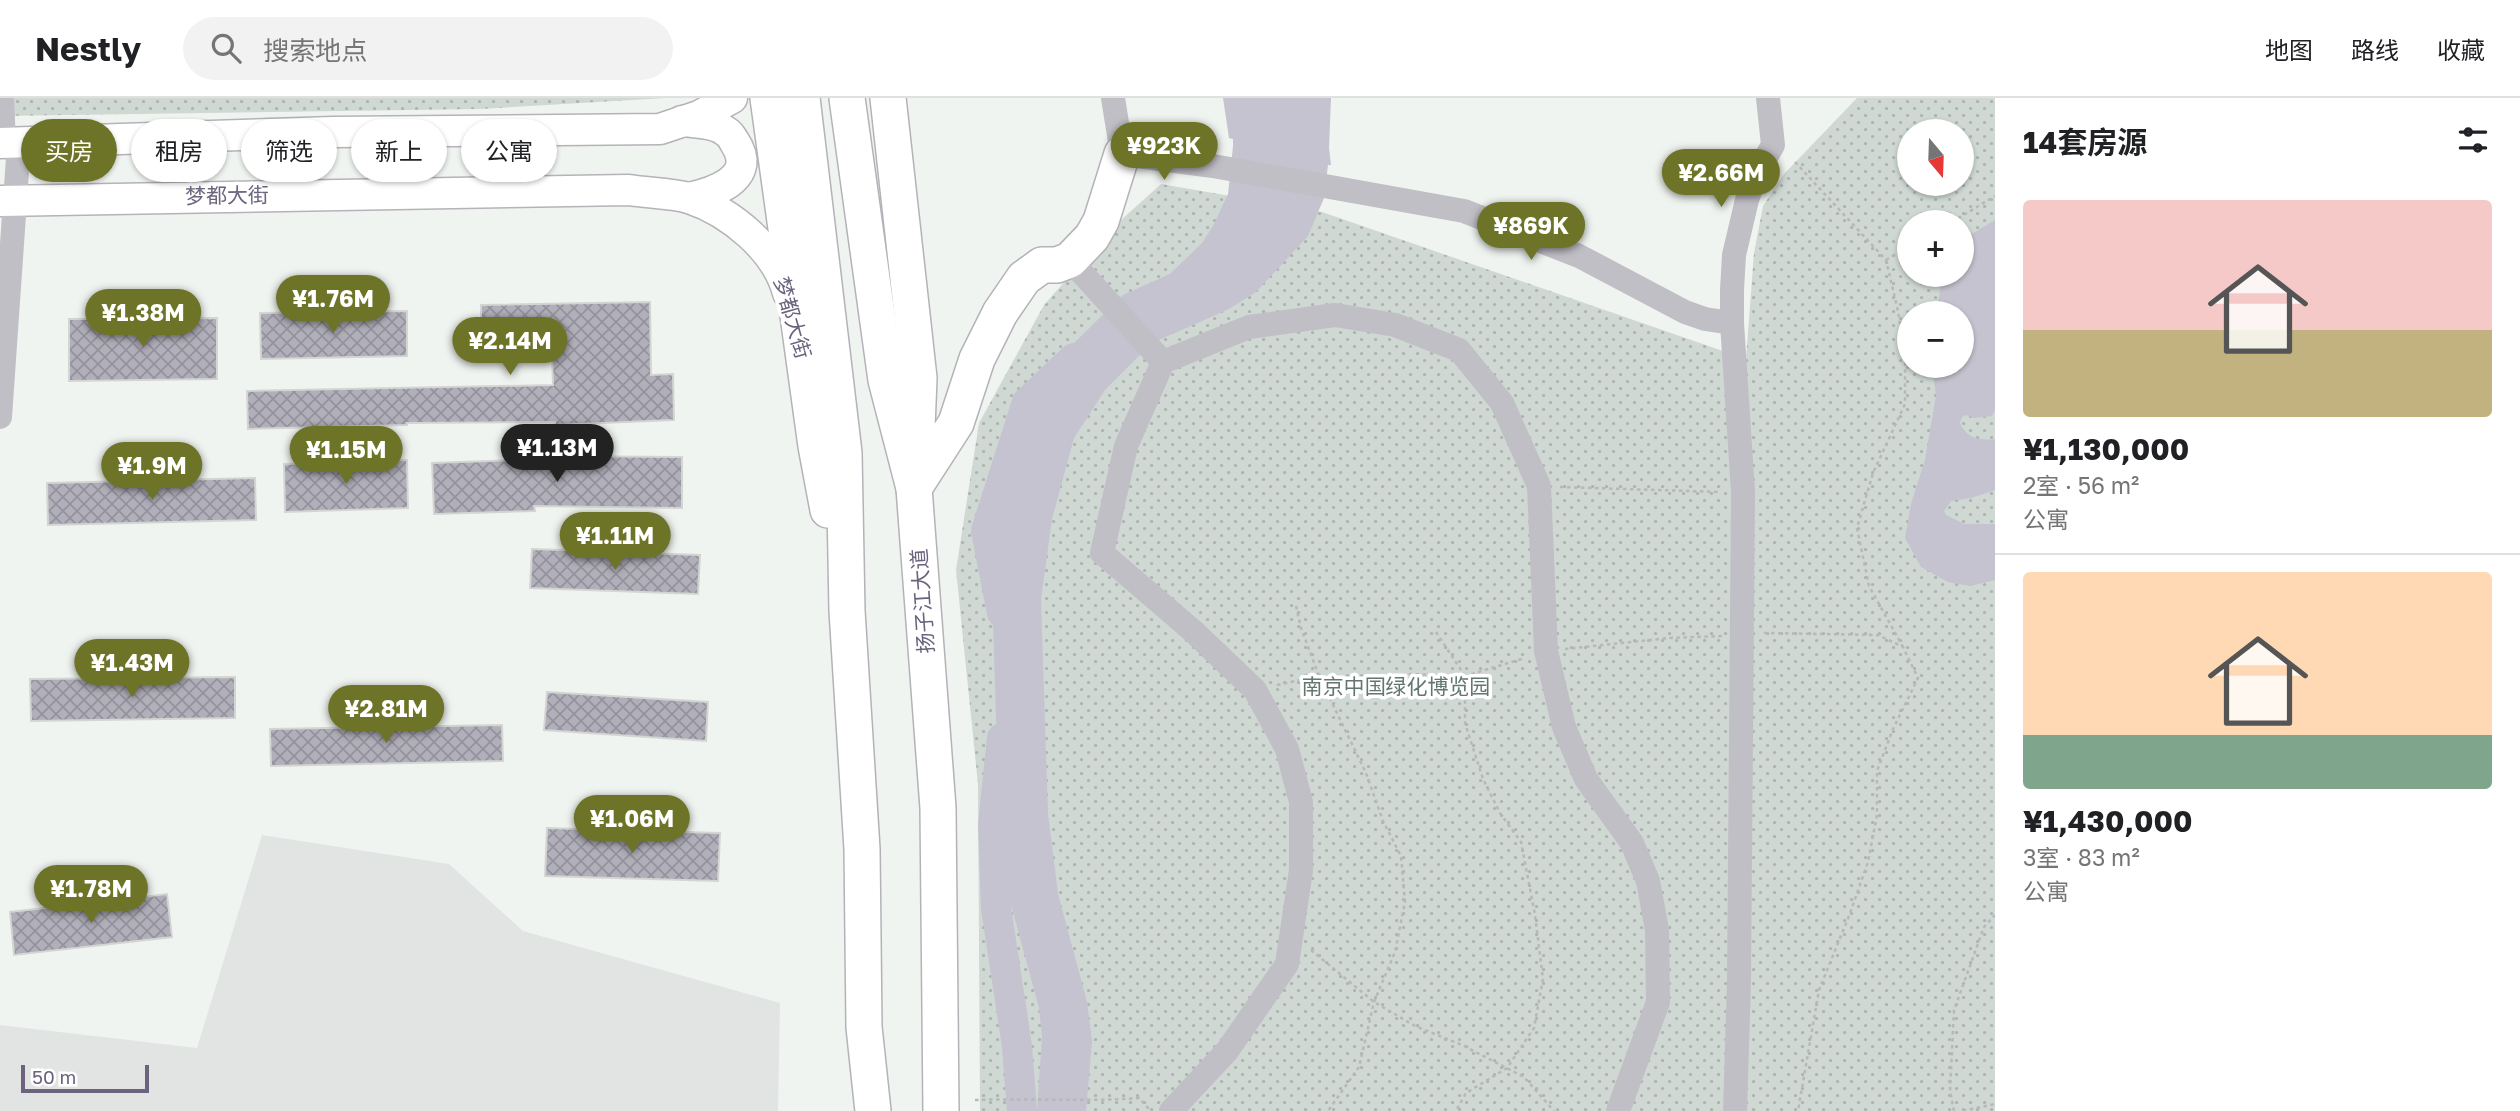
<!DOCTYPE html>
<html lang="zh">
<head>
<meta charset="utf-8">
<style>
	body { margin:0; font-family:"Golos Text","Noto Sans SC",sans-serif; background:#f2f2f2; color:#202124; height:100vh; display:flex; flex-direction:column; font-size:26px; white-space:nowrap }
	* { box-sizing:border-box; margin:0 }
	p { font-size:23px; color:#757577 }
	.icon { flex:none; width:38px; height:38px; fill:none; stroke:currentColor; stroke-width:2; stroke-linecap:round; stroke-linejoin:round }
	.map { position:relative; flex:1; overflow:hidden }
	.drawer { display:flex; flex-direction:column; background:#fff; width:525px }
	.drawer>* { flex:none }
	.guide { position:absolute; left:21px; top:21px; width:665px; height:63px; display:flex; gap:14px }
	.needle { width:46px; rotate:161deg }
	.buttons { position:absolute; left:1897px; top:21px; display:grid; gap:14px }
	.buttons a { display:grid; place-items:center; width:77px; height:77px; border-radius:50%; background:#fff; box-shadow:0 2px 5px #0004; font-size:35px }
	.scale { position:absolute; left:21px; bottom:18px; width:128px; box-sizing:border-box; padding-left:7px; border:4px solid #6c647f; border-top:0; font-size:19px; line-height:24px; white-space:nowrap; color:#6c647f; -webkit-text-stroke:5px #fff; paint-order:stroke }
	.price { position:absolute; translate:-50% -60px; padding:0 16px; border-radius:24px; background:#6e7427; color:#fff; font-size:23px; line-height:46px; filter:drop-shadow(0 2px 4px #0008) }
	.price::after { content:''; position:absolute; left:50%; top:42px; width:21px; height:16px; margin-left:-10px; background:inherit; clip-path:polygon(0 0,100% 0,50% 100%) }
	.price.current { background:#222; color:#fff }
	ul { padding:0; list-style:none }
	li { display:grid; align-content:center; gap:14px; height:371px; padding:0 28px }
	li+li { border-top:2px solid #e0e0e0 }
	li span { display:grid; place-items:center; height:217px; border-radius:7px; color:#555 }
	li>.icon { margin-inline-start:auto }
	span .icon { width:126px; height:126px; fill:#fffc; stroke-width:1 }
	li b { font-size:30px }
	h2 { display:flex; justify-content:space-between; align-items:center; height:84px; padding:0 28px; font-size:30px }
	.tag { padding:0 24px; border-radius:32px; background:#fff; box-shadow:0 2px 5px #0004; font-size:24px; line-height:63px }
	.tag.current { background:#6e7427; color:#fff }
	header { display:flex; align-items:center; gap:42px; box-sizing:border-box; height:98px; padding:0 35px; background:#fff; border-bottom:2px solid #e0e0e0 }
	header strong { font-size:33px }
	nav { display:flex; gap:38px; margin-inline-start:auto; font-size:24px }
	.search { width:490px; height:63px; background:#f2f2f2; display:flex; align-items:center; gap:18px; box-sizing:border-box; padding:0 24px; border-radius:38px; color:#757577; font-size:26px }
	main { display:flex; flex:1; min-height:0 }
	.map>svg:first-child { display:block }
</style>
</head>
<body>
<header>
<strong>Nestly</strong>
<div class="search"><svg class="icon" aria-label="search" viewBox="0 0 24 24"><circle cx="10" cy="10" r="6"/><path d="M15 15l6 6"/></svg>搜索地点</div>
<nav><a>地图</a><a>路线</a><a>收藏</a></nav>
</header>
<main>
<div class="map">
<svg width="1995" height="1013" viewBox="0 0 1995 1013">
	<defs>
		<pattern id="park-dots" width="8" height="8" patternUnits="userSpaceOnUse" patternTransform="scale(1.75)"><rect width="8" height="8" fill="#cfd8d3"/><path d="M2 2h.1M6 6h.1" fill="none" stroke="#acb3b0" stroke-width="1.8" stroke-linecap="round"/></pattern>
		<pattern id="building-cross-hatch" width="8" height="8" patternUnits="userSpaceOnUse" patternTransform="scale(1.75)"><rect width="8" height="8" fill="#b1afb9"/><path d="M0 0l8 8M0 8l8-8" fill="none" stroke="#94929c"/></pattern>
	</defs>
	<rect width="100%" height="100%" fill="#f0f4f0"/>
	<polygon fill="#e2e4e3" points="262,737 449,766 523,833 780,905 778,1013 0,1013 0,927 197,950"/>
	<g fill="url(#park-dots)" fill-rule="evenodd">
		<polygon points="0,0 666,0 480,11 0,18"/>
		<path d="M1857,0H1995V1013H980L978,686L956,472L979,325L1044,207L1111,131L1161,86L1322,114L1746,261L1754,155L1763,108L1784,76ZM1909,33H1962V86H1909ZM1909,124H1962V177H1909ZM1909,215H1962V268H1909Z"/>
	</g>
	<g fill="#c4c3cf">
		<polygon points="1223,0 1331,0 1329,50 1331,67 1328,67 1324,100 1308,138 1256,194 1229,211 1152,245 1105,292 1074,340 1052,421 1041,502 1048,715 1058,796 1087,904 1092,943 1086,1013 1037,1013 1042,939 1039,910 1010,803 999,715 992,493 1004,404 1032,307 1067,252 1123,197 1170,176 1202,145 1213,128 1228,96 1233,48 1233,41 1229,40"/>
		<path d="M1995,122V312L1992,318L1974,320L1966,317L1962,319L1960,325C1966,340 1980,343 1995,341V392L1971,400L1951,403L1944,413L1946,417L1964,426H1995V482L1970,488L1948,484L1921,469L1905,440L1911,406L1925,362L1936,298L1932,268H1962V215H1937L1942,177H1962V142Z"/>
	</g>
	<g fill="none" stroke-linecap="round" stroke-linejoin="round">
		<g stroke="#c4c3cf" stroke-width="30">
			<polyline points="1002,515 986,433 1027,304 1074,260"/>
			<polyline points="1002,640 993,727 996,810 1017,948 1022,1013"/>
		</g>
	</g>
	<g fill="url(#building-cross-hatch)" stroke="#d3d5d3" stroke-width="2">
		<polygon points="650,204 651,277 673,276 674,322 555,327 555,324 407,325 407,327 248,331 247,293 553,287 552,259 481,260 481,207"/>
		<polygon points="407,213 407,258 261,261 260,215"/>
		<polygon points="217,220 217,281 69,283 69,221"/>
		<polygon points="550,358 682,359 682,410 534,408 535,413 434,416 432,365 550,361"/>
		<polygon points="407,362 408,410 285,414 284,366"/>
		<polygon points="255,380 256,422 48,427 47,385"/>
		<polygon points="532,451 700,457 698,496 530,490"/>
		<polygon points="235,579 235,620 31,623 30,581"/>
		<polygon points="547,594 708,604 706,643 544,632"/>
		<polygon points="502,627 503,663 271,668 270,631"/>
		<polygon points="547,730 720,735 718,783 545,778"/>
		<polygon points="167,796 172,839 14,857 10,814"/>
	</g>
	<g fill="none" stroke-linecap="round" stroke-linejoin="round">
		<g stroke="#b5b2b9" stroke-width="33">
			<g id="major">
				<path d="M682,23C696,25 714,24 725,33C731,36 735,45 738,50C754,82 712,95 689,100"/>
				<polyline points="0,45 333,34 660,31 699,18 732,0"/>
				<path d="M0,103L629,92C648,95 671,95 689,100C731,114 777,152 788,195"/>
			</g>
		</g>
		<g stroke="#b4b2b8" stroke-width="38">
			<g id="highway">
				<polyline points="768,0 816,348 828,412"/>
				<polyline points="802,0 844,355 847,513 862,751 864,929 873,1013"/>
				<polyline points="847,0 886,282 914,390 938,710 941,1013"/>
				<polyline points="888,0 919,280 916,355"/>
				<polyline points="914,390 956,325 977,261 1000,215 1024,180 1042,167 1057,167 1070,162 1092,139 1101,123 1122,56"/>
			</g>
		</g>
		<g stroke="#b8b7bc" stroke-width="2.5" stroke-dasharray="3.5 3.5" stroke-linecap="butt">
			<polyline points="1795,64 1886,162 1898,213 1905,259 1905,306 1873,375 1857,430 1869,488 1903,549"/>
			<polyline points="1952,124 1995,98"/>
			<polyline points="1886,162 1909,148"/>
			<polyline points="1560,389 1721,394"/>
			<polyline points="1296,508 1301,530 1319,578 1366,675 1383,723 1401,758 1405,804 1395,854 1374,904 1359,969 1328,1013"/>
			<polyline points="1436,534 1465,578 1465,625 1483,681 1500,715 1521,744 1535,817 1543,881 1534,930 1507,970 1466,995 1456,1013"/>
			<polyline points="1764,535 1878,537 1903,549 1918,580 1893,631 1877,673 1877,717 1868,764 1849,818 1819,892 1798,1013"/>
			<polyline points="1565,551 1669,540 1723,538"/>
			<polyline points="1277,587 1319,578 1365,581 1411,576 1465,578 1525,560"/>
			<polyline points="1311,852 1374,904 1415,928 1462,947 1524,979 1554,1013"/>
			<path d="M975,1002C1030,1000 1084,1004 1139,1000L1149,1011"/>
			<polyline points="1954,1013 1950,993 1954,912 1984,829 1995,817"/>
			<polyline points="1963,1013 1995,1006"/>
		</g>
		<g stroke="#c1bfc6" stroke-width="24">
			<polyline points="2,0 4,45"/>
			<polyline points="1113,0 1122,56 1213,68 1464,113 1579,158 1685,214 1705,221 1732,225"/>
			<polyline points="1070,162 1163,264"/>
			<polyline points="0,319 19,45"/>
			<polyline points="1171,1013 1227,953 1287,866 1301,772 1301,704 1287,651 1255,592 1193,533 1102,455 1126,348 1163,264 1249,229 1335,217 1395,227 1459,252 1502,305 1539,388 1546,553 1564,629 1586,681 1632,745 1648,783 1657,832 1658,904 1618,1013"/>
			<polyline points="1735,1013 1739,883 1743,394 1732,225 1732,192 1734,157 1747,102 1756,77 1773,47 1768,0"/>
		</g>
		<use href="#major" stroke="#fff" stroke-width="30"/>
		<use href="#highway" stroke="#fff" stroke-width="35"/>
	</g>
	<g text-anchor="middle" stroke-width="7" stroke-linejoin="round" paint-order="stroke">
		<g font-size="21" fill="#6c647f" stroke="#fff">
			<text transform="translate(227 98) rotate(-1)" y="7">梦都大街</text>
			<text transform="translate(792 220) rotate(74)" y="7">梦都大街</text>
			<text transform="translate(923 503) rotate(-94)" y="7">扬子江大道</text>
		</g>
		<g font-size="21" fill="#62776f" stroke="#fff">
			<text x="1396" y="596">南京中国绿化博览园</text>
		</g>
	</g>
</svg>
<div class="buttons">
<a><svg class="needle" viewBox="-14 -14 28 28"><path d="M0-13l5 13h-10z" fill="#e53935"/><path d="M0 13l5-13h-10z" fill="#757577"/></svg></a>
<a>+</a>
<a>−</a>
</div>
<div class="scale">50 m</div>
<b class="price" style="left:1164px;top:84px">¥923K</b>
<b class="price" style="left:1721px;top:111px">¥2.66M</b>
<b class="price" style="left:1531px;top:164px">¥869K</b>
<b class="price" style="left:333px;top:237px">¥1.76M</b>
<b class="price" style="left:143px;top:251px">¥1.38M</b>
<b class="price" style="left:510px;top:279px">¥2.14M</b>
<b class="price current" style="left:557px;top:386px">¥1.13M</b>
<b class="price" style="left:346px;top:388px">¥1.15M</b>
<b class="price" style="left:152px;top:404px">¥1.9M</b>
<b class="price" style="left:615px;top:474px">¥1.11M</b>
<b class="price" style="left:132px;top:601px">¥1.43M</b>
<b class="price" style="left:386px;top:647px">¥2.81M</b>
<b class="price" style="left:632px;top:757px">¥1.06M</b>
<b class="price" style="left:91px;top:827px">¥1.78M</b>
<div class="guide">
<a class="tag current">买房</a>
<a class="tag">租房</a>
<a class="tag">筛选</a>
<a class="tag">新上</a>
<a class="tag">公寓</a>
</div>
</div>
<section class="drawer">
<h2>14套房源<svg class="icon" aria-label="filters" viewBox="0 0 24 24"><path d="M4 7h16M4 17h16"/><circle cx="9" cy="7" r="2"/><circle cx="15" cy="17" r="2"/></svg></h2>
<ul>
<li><span style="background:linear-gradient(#f6c9c9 60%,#c2b280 0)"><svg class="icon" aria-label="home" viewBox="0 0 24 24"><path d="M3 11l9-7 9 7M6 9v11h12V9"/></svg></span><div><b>¥1,130,000</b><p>2室 · 56 m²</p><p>公寓</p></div></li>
<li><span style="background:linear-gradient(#ffd9b3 75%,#7fa58c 0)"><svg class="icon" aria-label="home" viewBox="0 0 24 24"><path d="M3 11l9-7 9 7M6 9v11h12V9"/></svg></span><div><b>¥1,430,000</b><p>3室 · 83 m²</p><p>公寓</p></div></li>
</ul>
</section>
</main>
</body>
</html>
